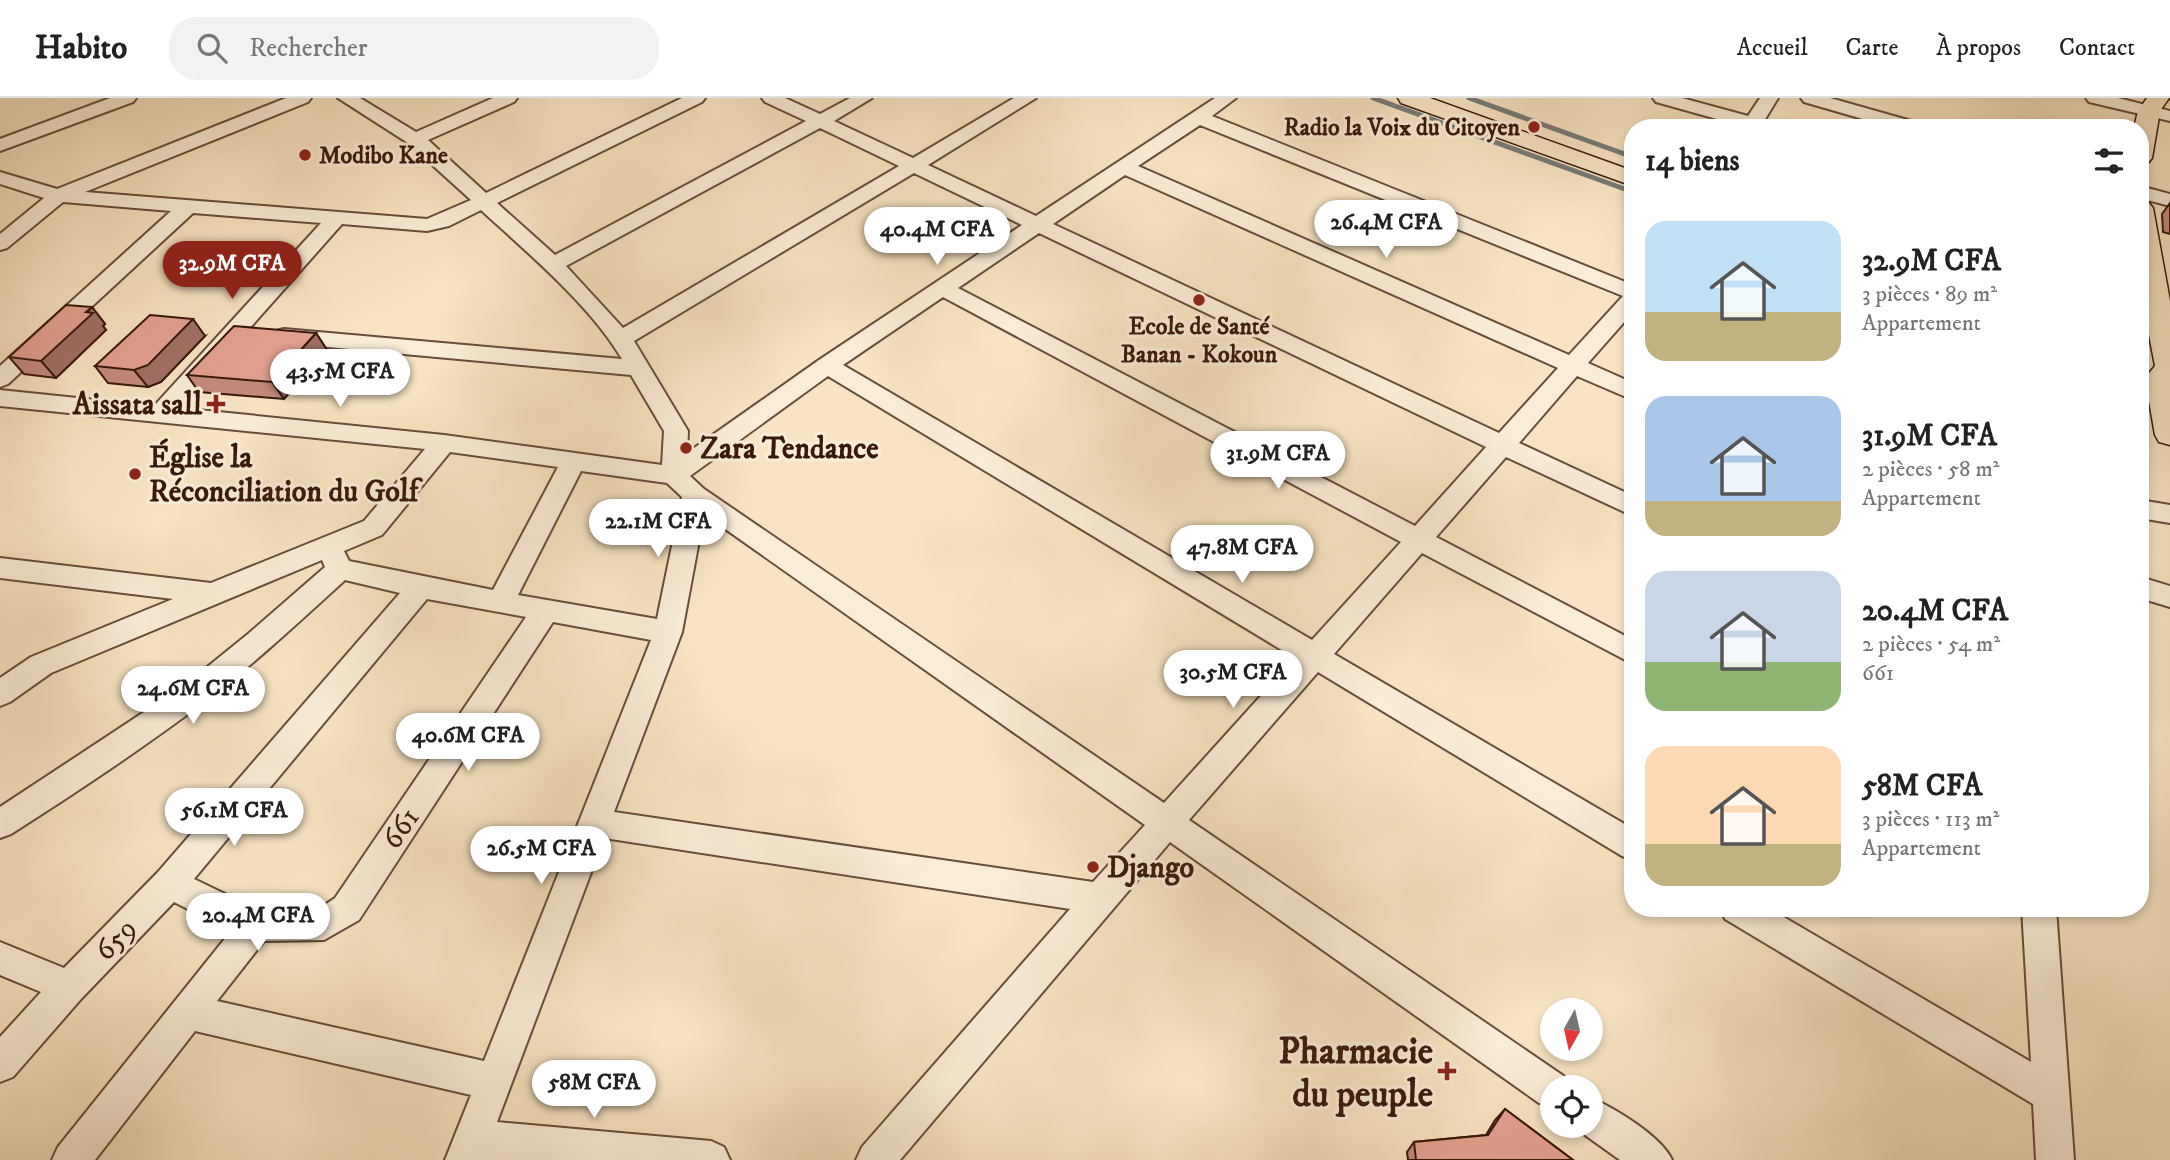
<!DOCTYPE html>
<html lang="fr">
<head>
<meta charset="utf-8">
<style>
	body { margin:0; font-family:"IM FELL DW Pica",serif; background:#f2f2f2; color:#222; height:100vh; display:flex; flex-direction:column; font-size:26px; white-space:nowrap }
	* { box-sizing:border-box; margin:0 }
	p { font-size:23px; color:#767676 }
	.icon { flex:none; width:38px; height:38px; fill:none; stroke:currentColor; stroke-width:2; stroke-linecap:round; stroke-linejoin:round }
	.map { position:relative; flex:1; overflow:hidden }
	.side { position:absolute; left:1624px; top:21px; width:525px; height:798px; display:flex; flex-direction:column; background:#fff; border-radius:28px; box-shadow:0 4px 10px #0003 }
	.side>* { flex:none }
	.needle { width:46px; rotate:188deg }
	.buttons { position:absolute; left:1540px; top:900px; display:grid; gap:14px }
	.buttons a { display:grid; place-items:center; width:63px; height:63px; border-radius:50%; background:#fff; box-shadow:0 4px 10px #0003; font-size:35px }
	.price { position:absolute; translate:-50% -60px; padding:0 16px; border-radius:24px; background:#fff; color:#222; font-size:23px; line-height:46px; filter:drop-shadow(0 2px 4px #0008) }
	.price::after { content:''; position:absolute; left:50%; top:42px; width:21px; height:16px; margin-left:-10px; background:inherit; clip-path:polygon(0 0,100% 0,50% 100%) }
	.price.active { background:#8f2418; color:#fff }
	ul { padding:0; list-style:none }
	li { display:flex; align-items:center; gap:21px; height:175px; padding:0 21px }
	li span { display:grid; place-items:center; flex:none; width:196px; height:140px; border-radius:21px; color:#555 }
	li>.icon { margin-inline-start:auto }
	span .icon { width:84px; height:84px; fill:#fffc; stroke-width:1 }
	li b { font-size:30px }
	h2 { display:flex; justify-content:space-between; align-items:center; height:84px; padding:0 21px; font-size:30px }
	header { display:flex; align-items:center; gap:42px; box-sizing:border-box; height:98px; padding:0 35px; background:#fff; border-bottom:2px solid #e0e0e0 }
	header strong { font-size:33px }
	nav { display:flex; gap:38px; margin-inline-start:auto; font-size:24px }
	.search { width:490px; height:63px; background:#f2f2f2; display:flex; align-items:center; gap:18px; box-sizing:border-box; padding:0 24px; border-radius:28px; color:#767676; font-size:26px }
	.map>svg:first-child { display:block }
</style>
</head>
<body>
<header>
<strong>Habito</strong>
<div class="search"><svg class="icon" aria-label="search" viewBox="0 0 24 24"><circle cx="10" cy="10" r="6"/><path d="M15 15l6 6"/></svg>Rechercher</div>
<nav><a>Accueil</a><a>Carte</a><a>À propos</a><a>Contact</a></nav>
</header>
<div class="map">
<svg width="2170" height="1062" viewBox="0 0 2170 1062">
	<rect width="100%" height="100%" fill="#f8e4c2"/>
	<filter id="stains"><feTurbulence type="fractalNoise" baseFrequency=".00286" numOctaves="4"/><feColorMatrix values="0 0 0 0 .2 0 0 0 0 .09 0 0 0 0 .02 0 0 0 .5 -.17"/></filter>
	<radialGradient id="worn" r=".72"><stop offset=".6" stop-color="#630" stop-opacity="0"/><stop offset="1" stop-color="#630" stop-opacity=".3"/></radialGradient>
	<g fill="none" stroke-linecap="round" stroke-linejoin="round">
		<g stroke="#787b76" stroke-width="5">
			<polyline points="1373,0 1633,94"/>
			<polyline points="1469,0 1633,59"/>
		</g>
		<g stroke="#694c3a" stroke-width="4">
			<g id="minor">
				<polygon points="110,0 136,0 133,4 0,53 0,41"/>
				<path d="M286,0H311L308,4L85,94L427,121L471,102L408,45L338,0H360L416,34L493,0H517L514,4L428,42L486,95L682,0H705L702,4L497,105L555,157L806,23L765,4L762,0H785L820,16L850,0H872L834,23L913,60L1014,0H1036L928,67L1036,118L1215,0H1236L1212,18L1633,187V214L1588,265L1633,285V302L1577,278L1519,345L1633,398V418L1506,359L1436,439L1633,542V566L1422,455L1334,556L1633,731V762L1622,758L1318,574L1189,722L1565,979L1569,989H1552V1010L1539,1005L1170,744L900,1062H856L862,1049L1070,811L604,740L497,1024L711,1043L724,1049L730,1062H445L471,997L195,933L95,1062H52L58,1049L231,833L174,804L81,901L13,979L0,984V939L41,894L0,877V844L64,870L158,774L400,495L345,482C299,524 254,566 204,604C142,651 77,694 11,736L0,740V709L185,587L248,536L325,469L322,462L51,575L10,604L0,608V580L31,559L173,501L0,480V460L211,485L364,423L425,351L0,308V292L154,308L321,125L193,115L8,286L0,289V268L171,113L63,104L7,150L0,152V136L44,100L0,86V74L57,91ZM1200,27L1623,198L1569,257L1138,68ZM820,30L899,68L623,230L566,168ZM914,75L1022,127L819,262L687,355L688,333L634,243ZM1125,77L1558,270L1499,335L1053,126ZM481,112C528,155 590,207 622,261L284,231L276,233L273,238L276,243L284,245L631,277L664,333L662,367L444,337L179,310L342,126L427,133L449,128ZM1039,135L1486,349L1415,428L958,190ZM943,199L1401,444L1312,542L843,267ZM828,278L1295,560L1164,705L704,391L690,378ZM450,354L558,369L493,492L349,463L344,453L382,437ZM581,373L667,385L682,399L657,521L518,497ZM704,416L1145,727L1093,784L614,714L682,534ZM427,501L526,519L335,800L319,811L258,812L194,781ZM553,524L651,542L484,963L217,903L264,843L324,842L359,822Z"/>
				<polygon points="1653,0 1682,0 1748,18 1760,0 1778,0 1764,23 1777,26 1779,30 1741,30 1742,28 1656,4"/>
				<polygon points="1801,0 1830,0 1922,26 1924,30 1894,30 1804,4"/>
				<polygon points="2086,0 2118,0 2170,13 2170,23 2089,4"/>
				<polygon points="2140,88 2170,96 2170,108 2140,100"/>
				<polygon points="2140,402 2170,407 2170,425 2140,420"/>
				<polygon points="2140,479 2170,488 2170,509 2140,500"/>
				<polygon points="1720,810 1768,810 2031,964 2022,810 2056,810 2074,1062 2036,1062 2033,1006 1725,821"/>
				<path d="M1591,1000C1615,1010 1662,1039 1672,1062H1620L1578,1032L1576,1027H1591Z"/>
			</g>
		</g>
		<g stroke="#39190c" stroke-width="3">
			<g id="major">
				<polygon points="1398,0 1430,0 1633,73 1633,88 1401,5"/>
				<polygon points="2147,0 2169,0 2160,13 2152,60 2148,65 2140,67 2140,30 2134,30 2138,13"/>
				<polygon points="2140,103 2149,105 2153,110 2170,203 2170,347 2159,344 2155,337 2145,280 2155,268 2140,190"/>
			</g>
		</g>
		<use href="#minor" fill="#faedd7" fill-rule="evenodd"/>
		<use href="#major" fill="#f8e4c2" fill-rule="evenodd"/>
	</g>
	<g fill="#c48b7d" stroke="#39190c" stroke-width="2">
		<polygon points="2170,105 2170,136 2163,134 2162,116"/>
		<polygon points="92,209 105,226 103,228 106,232 56,280 24,276 9,259"/>
		<polygon points="316,235 327,252 284,301 199,294 187,277"/>
		<polygon points="205,238 161,284 148,289 108,285 95,268"/>
		<polygon points="1505,1011 1573,1062 1408,1062 1407,1054 1414,1044 1486,1037 1495,1022"/>
	</g>
	<g fill="#a07166" stroke="#39190c" stroke-width="2">
		<polygon points="92,209 105,226 103,228 106,232 56,280 41,263"/>
		<polygon points="193,221 205,238 161,284 148,289 134,272"/>
		<polygon points="316,235 327,252 284,301 272,284"/>
	</g>
	<g fill="#e4a291" stroke="#39190c" stroke-width="2">
		<polygon points="66,207 92,209 86,214 93,215 41,263 9,259"/>
		<polygon points="150,217 193,221 148,267 134,272 95,268"/>
		<polygon points="234,228 316,235 272,284 187,277"/>
		<polygon points="1505,1011 1573,1062 1416,1062 1414,1044 1488,1037"/>
	</g>
	<g fill="#8f2418" stroke="#faedd7" stroke-width="2.5">
		<circle cx="1534" cy="29" r="7"/>
		<circle cx="305" cy="57" r="7"/>
		<circle cx="1199" cy="202" r="7"/>
		<path d="M212.5 295.5h7v7h7v7h-7v7h-7v-7h-7v-7h7z"/>
		<circle cx="686" cy="350" r="7"/>
		<circle cx="135" cy="376" r="7"/>
		<circle cx="1093" cy="769" r="7"/>
		<path d="M1443.5 962.5h7v7h7v7h-7v7h-7v-7h-7v-7h7z"/>
	</g>
	<g text-anchor="middle" stroke-width="6" stroke-linejoin="round" paint-order="stroke">
		<g font-size="24" font-weight="bold" fill="#39190c" stroke="#faedd7" text-anchor="end">
			<text x="1520" y="37">Radio la Voix du Citoyen</text>
			<text x="319" y="65" text-anchor="start">Modibo Kane</text>
			<text x="1199" y="236" text-anchor="middle">Ecole de Santé<tspan x="1199" dy="28">Banan - Kokoun</tspan></text>
		</g>
		<g font-size="30" font-weight="bold" fill="#39190c" stroke="#faedd7" text-anchor="start">
			<text x="202" y="316" text-anchor="end">Aissata sall</text>
			<text x="700" y="360">Zara Tendance</text>
			<text x="149" y="369">Église la<tspan x="149" dy="34">Réconciliation du Golf</tspan></text>
			<text x="1107" y="779">Django</text>
		</g>
		<g font-size="30" fill="#39190c" stroke="#faedd7">
			<text transform="translate(400 730) rotate(-56)" y="10">661</text>
			<text transform="translate(115 841) rotate(-46)" y="10">659</text>
		</g>
		<g font-size="37" font-weight="bold" fill="#39190c" stroke="#faedd7" text-anchor="end">
			<text x="1433" y="965">Pharmacie<tspan x="1433" dy="43">du peuple</tspan></text>
		</g>
	</g>
	<rect width="100%" height="100%" filter="url(#stains)"/>
	<rect width="100%" height="100%" fill="url(#worn)"/>
</svg>
<div class="buttons">
<a><svg class="needle" viewBox="-14 -14 28 28"><path d="M0-13l5 13h-10z" fill="#e53935"/><path d="M0 13l5-13h-10z" fill="#767676"/></svg></a>
<a><svg class="icon" aria-label="locate" viewBox="0 0 24 24"><circle cx="12" cy="12" r="6"/><path d="M12 2v4M12 18v4M2 12h4M18 12h4"/></svg></a>
</div>
<b class="price" style="left:1386px;top:162px">26.4M CFA</b>
<b class="price" style="left:937px;top:169px">40.4M CFA</b>
<b class="price active" style="left:232px;top:203px">32.9M CFA</b>
<b class="price" style="left:340px;top:311px">43.5M CFA</b>
<b class="price" style="left:1278px;top:393px">31.9M CFA</b>
<b class="price" style="left:658px;top:461px">22.1M CFA</b>
<b class="price" style="left:1242px;top:487px">47.8M CFA</b>
<b class="price" style="left:1233px;top:612px">30.5M CFA</b>
<b class="price" style="left:193px;top:628px">24.6M CFA</b>
<b class="price" style="left:468px;top:675px">40.6M CFA</b>
<b class="price" style="left:234px;top:750px">56.1M CFA</b>
<b class="price" style="left:541px;top:788px">26.5M CFA</b>
<b class="price" style="left:258px;top:855px">20.4M CFA</b>
<b class="price" style="left:594px;top:1022px">58M CFA</b>
<section class="side">
<h2>14 biens<svg class="icon" aria-label="filters" viewBox="0 0 24 24"><path d="M4 7h16M4 17h16"/><circle cx="9" cy="7" r="2"/><circle cx="15" cy="17" r="2"/></svg></h2>
<ul>
<li><span style="background:linear-gradient(#bfe0f5 65%,#c2b280 0)"><svg class="icon" aria-label="home" viewBox="0 0 24 24"><path d="M3 11l9-7 9 7M6 9v11h12V9"/></svg></span><div><b>32.9M CFA</b><p>3 pièces · 89 m²</p><p>Appartement</p></div></li>
<li><span style="background:linear-gradient(#a9c7e8 75%,#c2b280 0)"><svg class="icon" aria-label="home" viewBox="0 0 24 24"><path d="M3 11l9-7 9 7M6 9v11h12V9"/></svg></span><div><b>31.9M CFA</b><p>2 pièces · 58 m²</p><p>Appartement</p></div></li>
<li><span style="background:linear-gradient(#c9d6e8 65%,#8fb573 0)"><svg class="icon" aria-label="home" viewBox="0 0 24 24"><path d="M3 11l9-7 9 7M6 9v11h12V9"/></svg></span><div><b>20.4M CFA</b><p>2 pièces · 54 m²</p><p>661</p></div></li>
<li><span style="background:linear-gradient(#ffd9b3 70%,#c2b280 0)"><svg class="icon" aria-label="home" viewBox="0 0 24 24"><path d="M3 11l9-7 9 7M6 9v11h12V9"/></svg></span><div><b>58M CFA</b><p>3 pièces · 113 m²</p><p>Appartement</p></div></li>
</ul>
</section>
</div>
</body>
</html>
